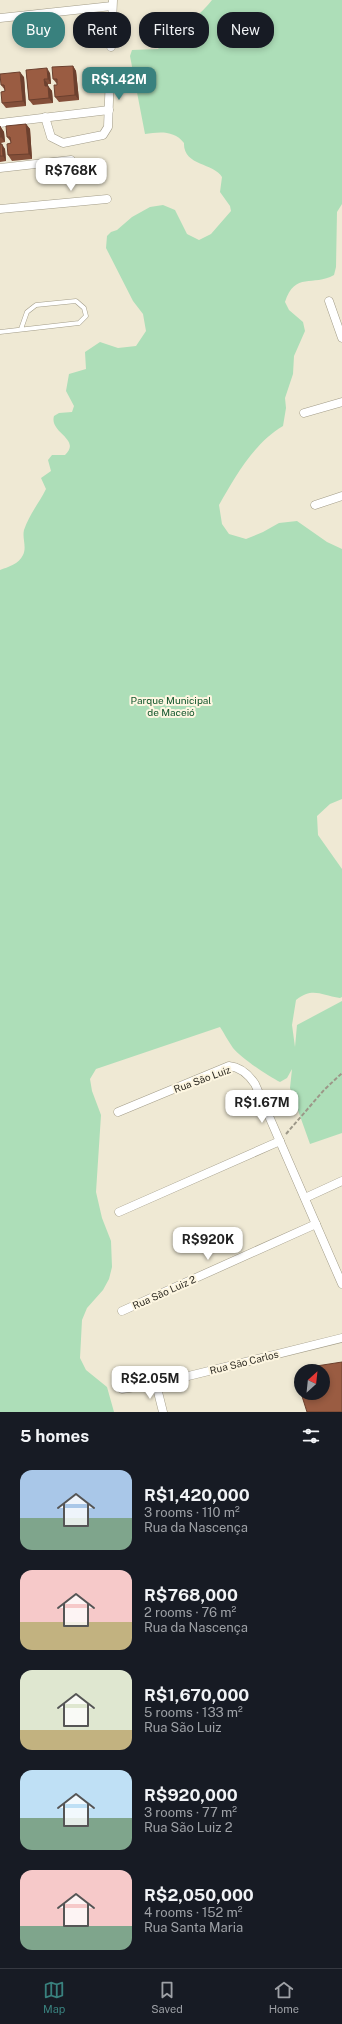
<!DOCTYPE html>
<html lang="en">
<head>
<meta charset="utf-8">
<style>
	body { margin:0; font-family:"Public Sans",sans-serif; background:#20242c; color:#f1f3f6; height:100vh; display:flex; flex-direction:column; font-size:15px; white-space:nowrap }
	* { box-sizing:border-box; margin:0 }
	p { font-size:13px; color:#9ea1a6 }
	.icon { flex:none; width:22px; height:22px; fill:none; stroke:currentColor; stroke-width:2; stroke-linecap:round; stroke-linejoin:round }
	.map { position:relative; height:1412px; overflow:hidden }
	.drawer { display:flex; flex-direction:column; background:#171b24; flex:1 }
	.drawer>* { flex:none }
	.hud { position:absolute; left:12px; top:12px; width:318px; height:36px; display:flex; gap:8px }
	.needle { width:26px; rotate:27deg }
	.fabs { position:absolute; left:294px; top:1364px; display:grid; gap:8px }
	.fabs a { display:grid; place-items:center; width:36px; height:36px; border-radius:50%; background:#171b24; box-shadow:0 2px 6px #0003; font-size:20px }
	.price { position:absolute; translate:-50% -34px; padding:0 9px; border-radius:8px; background:#fff; color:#222; font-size:13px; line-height:26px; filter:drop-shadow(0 1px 2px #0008) }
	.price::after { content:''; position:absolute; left:50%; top:24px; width:12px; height:9px; margin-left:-6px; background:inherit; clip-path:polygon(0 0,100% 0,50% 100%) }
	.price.on { background:#39817e; color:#fff }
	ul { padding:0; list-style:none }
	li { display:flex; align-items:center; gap:12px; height:100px; padding:0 20px }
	li span { display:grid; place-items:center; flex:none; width:112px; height:80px; border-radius:12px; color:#555 }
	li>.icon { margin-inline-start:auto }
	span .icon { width:48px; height:48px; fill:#fffc; stroke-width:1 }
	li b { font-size:17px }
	h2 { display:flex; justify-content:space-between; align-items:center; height:48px; padding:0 20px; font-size:17px }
	.tag { padding:0 14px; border-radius:16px; background:#171b24; box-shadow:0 2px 6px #0003; font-size:14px; line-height:36px }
	.tag.on { background:#39817e; color:#fff }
	.menu { display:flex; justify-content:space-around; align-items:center; height:56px; border-top:1px solid #363941; background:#171b24; font-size:11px; color:#9ea1a6 }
	.menu a { display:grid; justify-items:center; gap:2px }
	.menu .on { color:#39817e }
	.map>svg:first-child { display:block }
</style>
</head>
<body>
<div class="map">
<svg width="342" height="1412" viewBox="0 0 342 1412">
	<rect width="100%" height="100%" fill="#efe9d4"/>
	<path fill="#addeb8" d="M212,0H342V204L337,212L336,267L334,275C313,287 295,271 285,302L289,310L303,322L305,331L294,356L293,374L285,398L286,408L283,426C254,443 235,477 219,505L222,524L229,534L246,539L263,532L279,523L297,521L327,542L342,549V799L330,804L317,816L318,835L342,869V997L340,998C320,995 313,987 296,1000L292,1025L295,1047L297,1025L342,1001V1133L310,1144L290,1088L292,1069L287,1078L280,1082C268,1076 241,1058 233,1048C228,1041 224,1033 220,1027L96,1069L90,1079L92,1091L101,1115L96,1192L102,1218L111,1241L112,1267L109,1279L103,1290L87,1308L82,1320L80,1358L86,1370L107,1387L114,1412H0V570C8,567 19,564 23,555C27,547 22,538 24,530C29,515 39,503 46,489L41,478L51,471L48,460L52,455H65C82,439 49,433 54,416L59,413L72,412L74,406L66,391L69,374L86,369L85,352L100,342L118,348L136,346L146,331L143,314L133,301L106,248L107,236L111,232L117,230L132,217L150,207L163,205L175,210L187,234L199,240L211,234L231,211L230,206L220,192L222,177C214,163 183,166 184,143C174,130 159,132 145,134L130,56L132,50L158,49C166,42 163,30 171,22C179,16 188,20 196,16C201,13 208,5 212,0Z"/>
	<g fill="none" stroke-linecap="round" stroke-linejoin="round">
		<g stroke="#a29c88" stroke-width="5">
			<polyline id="service" points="0,332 79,323 86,316 84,308 76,301 36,305 27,312 21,329"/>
		</g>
		<g stroke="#a29c88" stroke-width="9">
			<g id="minor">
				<polyline points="0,18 112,6"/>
				<polyline points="111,47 113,0"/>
				<polyline points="45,117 51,137 63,143 103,135 108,127 110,74"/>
				<polyline points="0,123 109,110"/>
				<polyline points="0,168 71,160"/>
				<polyline points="0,209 107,199"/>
				<polyline points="329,301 342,338"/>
				<polyline points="304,413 342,402"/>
				<polyline points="315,505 342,496"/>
				<path d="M118,1112L229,1066C240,1067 249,1075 255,1084L342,1284"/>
				<polyline points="305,1198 342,1181"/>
				<polyline points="119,1212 280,1141"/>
				<polyline points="122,1311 316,1224"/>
				<polyline points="156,1384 163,1412"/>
				<polyline points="122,1389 156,1384 342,1338"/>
			</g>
		</g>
		<polyline stroke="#9c9788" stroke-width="2" stroke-dasharray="4 2" stroke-linecap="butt" points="286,1134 324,1090 342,1073"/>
		<use href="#service" stroke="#fff" stroke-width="4"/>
		<use href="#minor" stroke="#fff" stroke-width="8"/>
	</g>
	<g fill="#844f39">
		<polygon points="73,66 76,71 79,100 59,102 55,97 57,84 53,79"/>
		<polygon points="26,70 50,73 51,84 48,84 48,86 52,91 53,103 33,105 29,100"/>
		<polygon points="24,77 26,106 6,108 2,103 5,90 1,85"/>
		<polygon points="26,124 30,129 32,159 12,161 8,155 11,142 7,137"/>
		<polygon points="0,126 4,132 5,142 1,143 1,144 5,149 6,161 0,162"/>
	</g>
	<g fill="#6c402e">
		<polygon points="73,66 76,71 79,100 75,95"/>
		<polygon points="47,68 50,73 51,84 48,79"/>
		<polygon points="20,72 24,77 26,106 23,101"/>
		<polygon points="44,79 48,84 49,92 45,86"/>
		<polygon points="48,86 52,91 53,103 49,98"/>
		<polygon points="26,124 30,129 32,159 29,154"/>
		<polygon points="0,126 4,132 5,142 1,137"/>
		<polygon points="2,144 5,149 6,161 3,156"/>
	</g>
	<g fill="#9a5c42" stroke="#6c402e">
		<polygon points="73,66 75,95 55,97 54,85 57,85 57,79 53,79 52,67"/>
		<polygon points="47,68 48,79 44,79 45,86 48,86 49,98 29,100 26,70"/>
		<polygon points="20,72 23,101 2,103 1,92 5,91 4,85 1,85 0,74"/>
		<polygon points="26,124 29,154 8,155 7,144 11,143 10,137 7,137 6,126"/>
		<polygon points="0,126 1,137 0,137"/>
		<polygon points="0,144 2,144 3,156 0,156"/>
		<polygon points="342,1362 342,1412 307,1412 301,1393 323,1393 323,1371 310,1371 310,1367"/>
	</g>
	<g text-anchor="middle" stroke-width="4" stroke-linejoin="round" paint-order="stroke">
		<g font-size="10" fill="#12562c" stroke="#fdf6e1">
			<text x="171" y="704">Parque Municipal<tspan x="171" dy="12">de Maceió</tspan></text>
		</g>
		<g font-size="10" fill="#302d25" stroke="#fdf6e1">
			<text transform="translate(202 1079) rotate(-20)" y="4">Rua São Luiz</text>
			<text transform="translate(164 1292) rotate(-24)" y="4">Rua São Luiz 2</text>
			<text transform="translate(244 1362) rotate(-14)" y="4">Rua São Carlos</text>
		</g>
	</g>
</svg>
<div class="fabs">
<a><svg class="needle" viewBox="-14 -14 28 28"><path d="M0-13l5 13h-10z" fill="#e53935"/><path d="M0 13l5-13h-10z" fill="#9ea1a6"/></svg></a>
</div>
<b class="price on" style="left:119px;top:101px">R$1.42M</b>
<b class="price" style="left:71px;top:192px">R$768K</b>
<b class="price" style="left:262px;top:1124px">R$1.67M</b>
<b class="price" style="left:208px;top:1261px">R$920K</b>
<b class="price" style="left:150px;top:1400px">R$2.05M</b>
<div class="hud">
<a class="tag on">Buy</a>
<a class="tag">Rent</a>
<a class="tag">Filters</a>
<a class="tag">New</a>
</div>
</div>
<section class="drawer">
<h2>5 homes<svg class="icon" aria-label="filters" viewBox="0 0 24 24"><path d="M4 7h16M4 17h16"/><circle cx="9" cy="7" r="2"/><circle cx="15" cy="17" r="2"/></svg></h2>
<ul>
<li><span style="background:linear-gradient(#a9c7e8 60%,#7fa58c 0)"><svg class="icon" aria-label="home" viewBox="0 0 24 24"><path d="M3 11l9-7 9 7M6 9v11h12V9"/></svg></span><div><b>R$1,420,000</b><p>3 rooms · 110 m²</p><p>Rua da Nascença</p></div></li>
<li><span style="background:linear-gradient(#f6c9c9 65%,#c2b280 0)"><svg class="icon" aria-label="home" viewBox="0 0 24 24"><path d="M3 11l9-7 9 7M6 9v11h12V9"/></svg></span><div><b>R$768,000</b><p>2 rooms · 76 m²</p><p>Rua da Nascença</p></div></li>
<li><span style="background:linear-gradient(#dfe7d0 75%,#c2b280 0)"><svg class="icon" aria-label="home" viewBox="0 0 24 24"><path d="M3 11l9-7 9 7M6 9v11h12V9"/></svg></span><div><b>R$1,670,000</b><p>5 rooms · 133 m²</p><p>Rua São Luiz</p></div></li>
<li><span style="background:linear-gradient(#bfe0f5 60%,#7fa58c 0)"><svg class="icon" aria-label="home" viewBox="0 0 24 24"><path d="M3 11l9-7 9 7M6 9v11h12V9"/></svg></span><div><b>R$920,000</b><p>3 rooms · 77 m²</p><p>Rua São Luiz 2</p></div></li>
<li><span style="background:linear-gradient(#f6c9c9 70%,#7fa58c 0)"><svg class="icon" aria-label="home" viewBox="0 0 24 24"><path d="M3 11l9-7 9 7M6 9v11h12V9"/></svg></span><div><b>R$2,050,000</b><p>4 rooms · 152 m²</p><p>Rua Santa Maria</p></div></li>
</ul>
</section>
<nav class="menu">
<a class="on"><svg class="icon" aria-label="map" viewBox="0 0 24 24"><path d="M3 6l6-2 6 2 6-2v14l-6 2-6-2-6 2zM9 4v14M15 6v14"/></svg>Map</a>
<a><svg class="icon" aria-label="saved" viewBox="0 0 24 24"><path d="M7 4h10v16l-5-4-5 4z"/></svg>Saved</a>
<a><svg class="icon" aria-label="home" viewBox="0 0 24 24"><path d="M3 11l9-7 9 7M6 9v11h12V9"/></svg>Home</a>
</nav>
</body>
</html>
